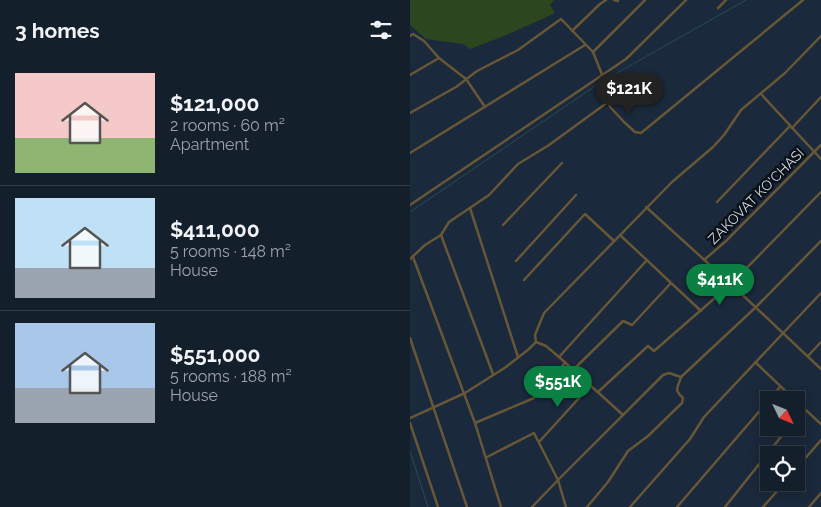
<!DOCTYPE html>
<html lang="en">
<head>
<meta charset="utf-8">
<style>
	body { margin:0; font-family:Raleway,sans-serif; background:#212c38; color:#f1f3f6; height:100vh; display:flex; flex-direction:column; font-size:19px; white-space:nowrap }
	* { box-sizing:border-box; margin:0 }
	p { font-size:16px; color:#9da2a9 }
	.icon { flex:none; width:28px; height:28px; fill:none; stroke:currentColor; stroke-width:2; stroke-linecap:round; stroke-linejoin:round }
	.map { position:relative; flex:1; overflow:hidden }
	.details { display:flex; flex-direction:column; background:#141f2c; width:410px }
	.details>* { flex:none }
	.needle { width:32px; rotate:133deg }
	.fabs { position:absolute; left:350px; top:391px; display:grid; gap:10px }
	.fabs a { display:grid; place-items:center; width:45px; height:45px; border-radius:0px; background:#141f2c; box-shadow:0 2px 12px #0003,0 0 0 1px #333d48; font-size:25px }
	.price { position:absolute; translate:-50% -42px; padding:0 11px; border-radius:18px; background:#0b8043; color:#fff; font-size:16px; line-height:32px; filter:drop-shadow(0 1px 2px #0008) }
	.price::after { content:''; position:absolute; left:50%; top:30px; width:15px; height:11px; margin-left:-8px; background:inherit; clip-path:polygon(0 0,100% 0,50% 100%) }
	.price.selected { background:#222; color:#fff }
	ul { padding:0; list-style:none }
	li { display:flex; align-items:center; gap:15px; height:125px; padding:0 15px }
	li+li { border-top:1px solid #333d48 }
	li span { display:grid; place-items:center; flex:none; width:140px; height:100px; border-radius:0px; color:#555 }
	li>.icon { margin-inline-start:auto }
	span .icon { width:60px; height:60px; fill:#fffc; stroke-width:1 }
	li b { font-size:21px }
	h2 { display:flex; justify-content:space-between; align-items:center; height:60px; padding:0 15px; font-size:21px }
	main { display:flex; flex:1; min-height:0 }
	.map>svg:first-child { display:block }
</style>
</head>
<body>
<main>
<section class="details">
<h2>3 homes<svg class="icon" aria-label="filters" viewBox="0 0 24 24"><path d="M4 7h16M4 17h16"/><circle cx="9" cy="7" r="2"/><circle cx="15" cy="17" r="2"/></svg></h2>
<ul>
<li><span style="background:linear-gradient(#f6c9c9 65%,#8fb573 0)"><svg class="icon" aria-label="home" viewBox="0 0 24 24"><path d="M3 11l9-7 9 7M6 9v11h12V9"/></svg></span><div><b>$121,000</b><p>2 rooms · 60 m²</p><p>Apartment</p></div></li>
<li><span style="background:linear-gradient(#bfe0f5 70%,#9aa5b1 0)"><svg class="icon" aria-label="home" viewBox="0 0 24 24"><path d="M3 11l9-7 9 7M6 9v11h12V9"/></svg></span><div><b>$411,000</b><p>5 rooms · 148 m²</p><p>House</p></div></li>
<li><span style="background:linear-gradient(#a9c7e8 65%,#9aa5b1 0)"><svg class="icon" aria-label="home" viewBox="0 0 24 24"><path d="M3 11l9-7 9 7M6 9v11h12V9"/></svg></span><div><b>$551,000</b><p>5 rooms · 188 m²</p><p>House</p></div></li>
</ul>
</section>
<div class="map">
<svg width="411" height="507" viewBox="0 0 411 507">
	<rect width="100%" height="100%" fill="#1a293b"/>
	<polygon fill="#2c471f" points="0,0 144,0 140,5 145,13 99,34 60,49 53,44 16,39 0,25"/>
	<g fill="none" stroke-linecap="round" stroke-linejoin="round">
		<g stroke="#254d54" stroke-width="1">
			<polyline points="0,212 191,82 336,0"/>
			<polyline points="0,451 18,507"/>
		</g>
		<g stroke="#685737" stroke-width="2.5">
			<polyline points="204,0 208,1"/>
			<polyline points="308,8 316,0"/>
			<polyline points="162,31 190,4 196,0"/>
			<polyline points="0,36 3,34 14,41 29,58 56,79 75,107"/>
			<polyline points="183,52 235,0"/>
			<polyline points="0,75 29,58"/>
			<polyline points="351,94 411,159"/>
			<polyline points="0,113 46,87 67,71 108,50 151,19 183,52 195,82 200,107 214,122 225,132 231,133 393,0"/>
			<polyline points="382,128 411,97"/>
			<polyline points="0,153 175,45"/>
			<polyline points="307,202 380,126"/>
			<polyline points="0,205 216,59 276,0"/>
			<polyline points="236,207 321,284 411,369"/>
			<polyline points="60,208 108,357"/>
			<polyline points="93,225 152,163"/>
			<polyline points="31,235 83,374"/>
			<polyline points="210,235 291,311"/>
			<polyline points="3,257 65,423 91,507"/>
			<polyline points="0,259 15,245 31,235 39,222 79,195 108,164 139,145 198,102"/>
			<polyline points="294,260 316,241 411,145"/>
			<polyline points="106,261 166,195"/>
			<polyline points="114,280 175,214 203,240"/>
			<polyline points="0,338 57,507"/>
			<polyline points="126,342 136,346 149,357 213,415"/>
			<polyline points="398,356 411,342"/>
			<polyline points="149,357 237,260"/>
			<polyline points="345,362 385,400"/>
			<polyline points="163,370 213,321 222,325 261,283"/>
			<polyline points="188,392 238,346 244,351 321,284 411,192"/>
			<polyline points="359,400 370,387"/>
			<polyline points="386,401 411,424"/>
			<polyline points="386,417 394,408"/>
			<polyline points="0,418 55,393 96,367 119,349 126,342 125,335 134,313 262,182 303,147 314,135 331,110 375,73 411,36"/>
			<polyline points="0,423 28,507"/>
			<polyline points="65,423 124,398 155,363"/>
			<polyline points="129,442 180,386"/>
			<polyline points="77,457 124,433 148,480 156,507"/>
			<polyline points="386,469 411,440"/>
			<polyline points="122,507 148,480 253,375 259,373 271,377"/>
			<path d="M177,507L198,482L218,451L238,436L272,403L273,398C263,389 268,388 271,377L346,307L411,241"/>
			<polyline points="220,507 280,439 294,417 411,293"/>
			<polyline points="267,507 359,400"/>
			<polyline points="315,507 378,428"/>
			<polyline points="353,507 375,482"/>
			<polyline points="399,507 411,493"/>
		</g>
	</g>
	<g text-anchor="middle" stroke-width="5" stroke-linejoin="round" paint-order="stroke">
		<g font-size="14" fill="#d4dde9" stroke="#0b1119">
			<text transform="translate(346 196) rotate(-45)" y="5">ZAKOVAT KO'CHASI</text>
		</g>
	</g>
</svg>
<div class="fabs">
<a><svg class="needle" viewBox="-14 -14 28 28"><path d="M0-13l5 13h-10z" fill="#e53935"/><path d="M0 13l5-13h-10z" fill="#9da2a9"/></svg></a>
<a><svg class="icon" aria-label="locate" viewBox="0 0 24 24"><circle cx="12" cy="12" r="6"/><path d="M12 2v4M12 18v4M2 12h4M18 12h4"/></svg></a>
</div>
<b class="price selected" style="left:219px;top:115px">$121K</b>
<b class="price" style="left:310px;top:306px">$411K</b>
<b class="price" style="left:148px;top:408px">$551K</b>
</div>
</main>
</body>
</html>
